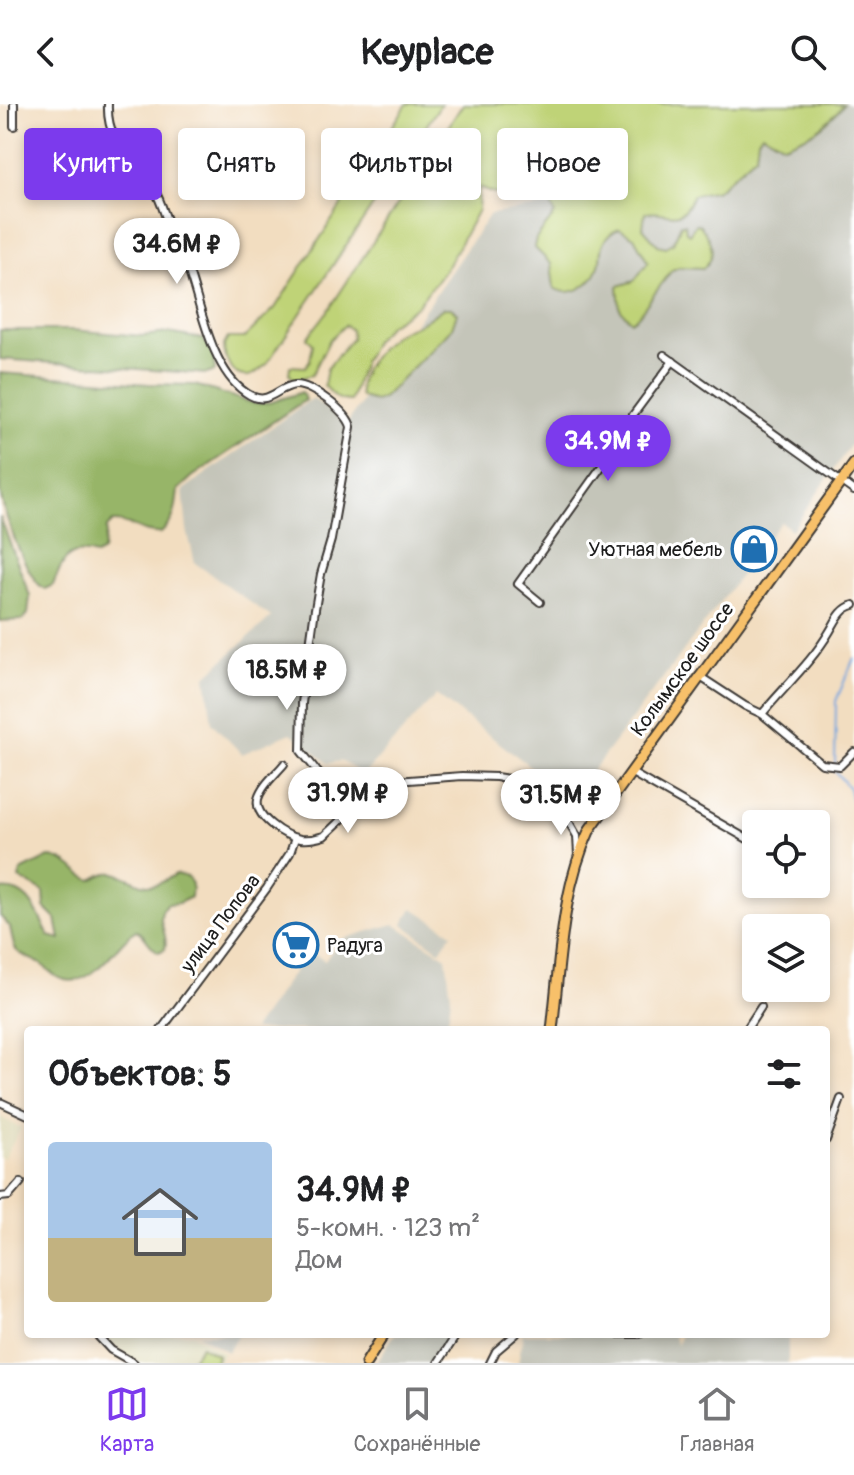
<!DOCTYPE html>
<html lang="ru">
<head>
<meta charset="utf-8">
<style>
	body { margin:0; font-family:Pangolin,sans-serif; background:#f2f2f2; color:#202124; height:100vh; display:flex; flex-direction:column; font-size:30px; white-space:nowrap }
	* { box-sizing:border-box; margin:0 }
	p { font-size:26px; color:#757577 }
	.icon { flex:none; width:44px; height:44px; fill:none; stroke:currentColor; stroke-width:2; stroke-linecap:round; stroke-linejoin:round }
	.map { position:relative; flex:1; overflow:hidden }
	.side { position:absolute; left:24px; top:922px; width:806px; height:312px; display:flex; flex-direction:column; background:#fff; border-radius:8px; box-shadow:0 4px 12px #0003 }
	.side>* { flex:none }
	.top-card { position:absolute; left:24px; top:24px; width:806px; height:72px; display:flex; gap:16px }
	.tools { position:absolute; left:742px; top:706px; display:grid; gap:16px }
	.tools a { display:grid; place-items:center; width:88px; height:88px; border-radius:8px; background:#fff; box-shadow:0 4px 12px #0003; font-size:40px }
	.price { position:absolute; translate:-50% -68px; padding:0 18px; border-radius:28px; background:#fff; color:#222; font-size:26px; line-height:52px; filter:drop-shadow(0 2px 4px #0008) }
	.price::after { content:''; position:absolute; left:50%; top:48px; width:24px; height:18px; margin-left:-12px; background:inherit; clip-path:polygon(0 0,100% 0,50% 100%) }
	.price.active { background:#7c3aed; color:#fff }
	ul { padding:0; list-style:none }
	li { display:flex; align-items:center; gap:24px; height:200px; padding:0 24px }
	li+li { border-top:2px solid #e0e0e0 }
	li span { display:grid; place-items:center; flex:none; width:224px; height:160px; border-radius:8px; color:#555 }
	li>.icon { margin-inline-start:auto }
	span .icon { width:96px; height:96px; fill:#fffc; stroke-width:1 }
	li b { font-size:34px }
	h2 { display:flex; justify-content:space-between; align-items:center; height:96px; padding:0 24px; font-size:34px }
	.tag { padding:0 28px; border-radius:8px; background:#fff; box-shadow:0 4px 12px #0003; font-size:28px; line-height:72px }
	.tag.active { background:#7c3aed; color:#fff }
	header { display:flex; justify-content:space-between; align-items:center; height:104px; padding:0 24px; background:#fff; font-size:36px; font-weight:700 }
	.tabs { display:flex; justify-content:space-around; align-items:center; height:112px; border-top:2px solid #e0e0e0; background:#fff; font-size:22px; color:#757577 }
	.tabs a { display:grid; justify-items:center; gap:4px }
	.tabs .active { color:#7c3aed }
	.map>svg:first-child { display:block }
</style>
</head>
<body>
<header><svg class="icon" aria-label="back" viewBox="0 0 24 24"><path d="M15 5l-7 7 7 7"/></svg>Keyplace<svg class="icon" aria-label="search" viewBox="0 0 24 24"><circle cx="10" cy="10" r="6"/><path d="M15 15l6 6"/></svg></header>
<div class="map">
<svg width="854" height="1259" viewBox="0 0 854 1259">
	<rect width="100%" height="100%" fill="#fff"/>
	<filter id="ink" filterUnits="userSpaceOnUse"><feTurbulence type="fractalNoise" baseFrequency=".0125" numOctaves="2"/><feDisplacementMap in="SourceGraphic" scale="16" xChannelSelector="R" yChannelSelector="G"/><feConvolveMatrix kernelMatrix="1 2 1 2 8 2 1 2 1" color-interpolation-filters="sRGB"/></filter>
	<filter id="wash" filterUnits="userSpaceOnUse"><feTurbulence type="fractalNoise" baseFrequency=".006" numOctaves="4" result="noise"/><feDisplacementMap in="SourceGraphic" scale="32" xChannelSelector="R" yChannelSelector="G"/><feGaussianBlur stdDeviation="1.8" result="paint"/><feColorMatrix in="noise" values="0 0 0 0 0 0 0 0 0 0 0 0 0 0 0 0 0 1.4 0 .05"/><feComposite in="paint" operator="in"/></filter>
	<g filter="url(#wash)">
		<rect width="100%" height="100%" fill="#f2ddc0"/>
		<g fill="#e0dcbb">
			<polygon points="0,1013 21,1024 4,1055 0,1053"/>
			<polygon points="109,1230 193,1230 224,1249 217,1259 140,1259 106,1235"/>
		</g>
		<g fill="#c4c5b9">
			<polygon points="757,0 854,0 854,336 792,426 781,418 572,694 436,591 363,671 342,657 328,659 291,629 242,650 212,619 206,572 271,513 195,459 187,426 183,386 313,294 346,321 490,110 583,97"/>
			<polygon points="413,804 452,829 440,847 403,820"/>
			<polygon points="394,820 446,853 451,893 448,915 443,921 449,926 253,926 308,847 325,857 339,836"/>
			<polygon points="198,1230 239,1230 227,1248"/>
			<polygon points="395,1230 453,1230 434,1259 376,1259"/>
			<polygon points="523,1230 601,1230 626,1235 646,1230 673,1230 677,1242 681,1230 788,1230 788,1259 518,1259"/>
		</g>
		<g fill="#bfd377" stroke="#6e784a" stroke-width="2">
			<path d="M407,0H441L266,261C260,265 255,271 248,272C232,274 224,254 224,241L228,234H244L275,204Z"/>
			<path d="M463,0H844C824,24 813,30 784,41L762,29L758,35L756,51L717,86L693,91C679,124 671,105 645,109L643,124L658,141L666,143L673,139L681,120H685L686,128L689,130L696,120L700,121C710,135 719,152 703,164L679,163L672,166L638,212L631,217L620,205L618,182L634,177L648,158L634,133L620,125C612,127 605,134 602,142C600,148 601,155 599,161C594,180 572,195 554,184L551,160L534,143L536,135L555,110L549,95C540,93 532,88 524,86C517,83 511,88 504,90C495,92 487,87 479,83L478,106L448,161L417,202L388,222L375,236L363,259L350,297C337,297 332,290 324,281L327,265L352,234L351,226L345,221L330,235L312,271L295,276L289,270L290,262L305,263L310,256L313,240L307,234L328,207Z"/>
			<path d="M443,204H451L457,209L452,224L383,294L375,297L361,293C354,273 377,245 392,233C400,226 412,224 421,219C429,215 436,209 443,204Z"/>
			<polygon points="201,1242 217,1251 215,1259 189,1259"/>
		</g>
		<g fill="#97b568" stroke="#5a6842" stroke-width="2">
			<polygon points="0,226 72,226 142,232 168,229 203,235 213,248 215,267 207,270 0,255"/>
			<path d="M0,269L149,280L195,281L256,300L272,298L302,288L305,296L192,373L178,386C176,406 175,416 161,429C142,431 130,417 113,418L107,424L103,447L96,451C67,442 63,457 53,481L45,485C28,478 2,407 0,387C0,350 0,307 0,269Z"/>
			<polygon points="0,413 30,492 28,510 22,516 0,517"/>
			<path d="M49,753C71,755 75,770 92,776C96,774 100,771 104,770C122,764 135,783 153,781C162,780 168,774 176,770L188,773L192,780L191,793L179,799L167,800C152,816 170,828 165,845L159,848C148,843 146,830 136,826C116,839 91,889 59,874C52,871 46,863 39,859C13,846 15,851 10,823L0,812V786C29,781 38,811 49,832L60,835L56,815L45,804L44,788L19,774L21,767Z"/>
		</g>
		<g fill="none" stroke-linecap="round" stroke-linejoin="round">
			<g stroke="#72a5de" stroke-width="2">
				<polyline points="835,661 836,597 854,554"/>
				<polyline points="835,667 849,684 854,705"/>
			</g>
		</g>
	</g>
	<g filter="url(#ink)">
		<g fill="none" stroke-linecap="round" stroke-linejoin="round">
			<g stroke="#3c3935" stroke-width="10">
				<g id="minor">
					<polyline points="14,0 14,22"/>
					<path d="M108,0C106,42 134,51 153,83C158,92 162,102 165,111C173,130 182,148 189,168C201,203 212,266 245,288C268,305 276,283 295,281C311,280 348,308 351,323L331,436L321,470L315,505L302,599L301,647L320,671L342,681L462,672L496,673L515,676L562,706L577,732L578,751"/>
					<polyline points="664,251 854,387"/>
					<polyline points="540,498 518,480 621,335 633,311 673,257"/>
					<path d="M699,572L745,602L762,610C784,583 812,558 830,527C836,517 841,504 854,501"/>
					<polyline points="762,610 822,660 840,662 854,648"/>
					<path d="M284,660C276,670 262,681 258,695C254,713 284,732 300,735C309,736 315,735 324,732L381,678"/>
					<polyline points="630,668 756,740"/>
					<polyline points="562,706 576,709 603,704"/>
					<polyline points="161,926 267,784 290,749 295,734"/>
					<polyline points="746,926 761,903"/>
					<polyline points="0,998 28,1011"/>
					<polyline points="826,1036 841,995"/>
					<polyline points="0,1093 9,1092 21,1078"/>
					<polyline points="96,1230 111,1246 134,1259"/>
					<polyline points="616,1230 640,1230"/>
					<polyline points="438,1259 457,1230"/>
					<polyline points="490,1259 496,1247 516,1230"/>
				</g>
			</g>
			<g stroke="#3c3935" stroke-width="13">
				<g id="highway">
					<path d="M552,926C560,859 561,787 590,725L854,360"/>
					<polyline points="366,1259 384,1230"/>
				</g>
			</g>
			<use href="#minor" stroke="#fff" stroke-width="6"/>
			<use href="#highway" stroke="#f7c06b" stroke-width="9"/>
		</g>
	</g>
	<defs>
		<g id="shop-ring" transform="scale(2.3)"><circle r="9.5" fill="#fff" stroke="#1f6fb2" stroke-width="1.5"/><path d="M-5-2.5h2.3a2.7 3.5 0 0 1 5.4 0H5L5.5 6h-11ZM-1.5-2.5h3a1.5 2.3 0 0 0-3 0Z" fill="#1f6fb2"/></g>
		<g id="supermarket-ring" transform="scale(2.3)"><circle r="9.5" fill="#fff" stroke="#1f6fb2" stroke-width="1.5"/><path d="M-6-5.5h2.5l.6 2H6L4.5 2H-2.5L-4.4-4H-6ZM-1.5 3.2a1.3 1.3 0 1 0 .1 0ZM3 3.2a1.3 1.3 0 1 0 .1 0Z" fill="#1f6fb2"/></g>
	</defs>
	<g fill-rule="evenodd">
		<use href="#shop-ring" x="754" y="445"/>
		<use href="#supermarket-ring" x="296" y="841"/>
	</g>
	<g text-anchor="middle" stroke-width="6" stroke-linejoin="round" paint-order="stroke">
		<g font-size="20" fill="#1c1c1c" stroke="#fff" text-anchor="end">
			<text x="723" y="452">Уютная мебель</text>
			<text x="327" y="848" text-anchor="start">Радуга</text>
		</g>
		<g font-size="20" fill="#1c1c1c" stroke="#fff">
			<text transform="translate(682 565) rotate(-54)" y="7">Колымское шоссе</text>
			<text transform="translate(220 819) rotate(-53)" y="7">улица Попова</text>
		</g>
	</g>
</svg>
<div class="tools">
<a><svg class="icon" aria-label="locate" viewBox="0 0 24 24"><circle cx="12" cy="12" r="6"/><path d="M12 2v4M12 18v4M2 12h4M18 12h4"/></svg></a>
<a><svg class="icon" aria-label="layers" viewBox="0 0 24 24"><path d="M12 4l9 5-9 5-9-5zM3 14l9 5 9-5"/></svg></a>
</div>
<b class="price" style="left:177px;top:182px">34.6M ₽</b>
<b class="price active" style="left:608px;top:379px">34.9M ₽</b>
<b class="price" style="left:287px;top:608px">18.5M ₽</b>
<b class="price" style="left:348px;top:731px">31.9M ₽</b>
<b class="price" style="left:561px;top:733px">31.5M ₽</b>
<div class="top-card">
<a class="tag active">Купить</a>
<a class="tag">Снять</a>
<a class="tag">Фильтры</a>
<a class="tag">Новое</a>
</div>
<section class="side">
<h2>Объектов: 5<svg class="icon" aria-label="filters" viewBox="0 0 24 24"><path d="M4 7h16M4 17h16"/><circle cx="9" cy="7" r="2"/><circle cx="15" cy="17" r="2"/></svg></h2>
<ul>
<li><span style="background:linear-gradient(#a9c7e8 60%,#c2b280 0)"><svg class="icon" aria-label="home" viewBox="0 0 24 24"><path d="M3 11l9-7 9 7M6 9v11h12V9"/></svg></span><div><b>34.9M ₽</b><p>5-комн. · 123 m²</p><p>Дом</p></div></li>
</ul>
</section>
</div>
<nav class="tabs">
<a class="active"><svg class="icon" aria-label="map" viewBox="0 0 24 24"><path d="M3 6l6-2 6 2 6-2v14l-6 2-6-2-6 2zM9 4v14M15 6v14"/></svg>Карта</a>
<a><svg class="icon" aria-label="saved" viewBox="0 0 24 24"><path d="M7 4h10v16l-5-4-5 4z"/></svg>Сохранённые</a>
<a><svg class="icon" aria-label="home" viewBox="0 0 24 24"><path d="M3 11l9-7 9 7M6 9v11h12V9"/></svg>Главная</a>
</nav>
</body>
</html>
